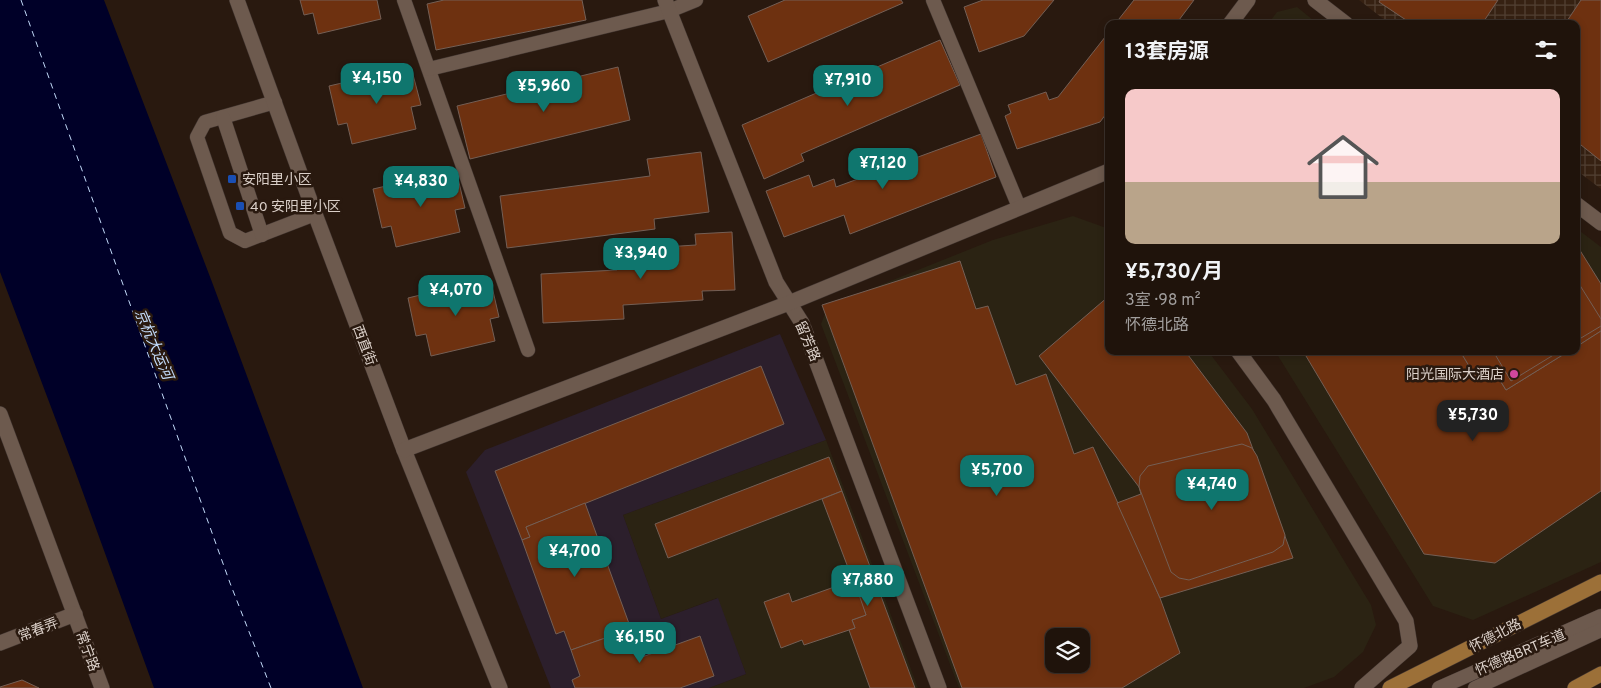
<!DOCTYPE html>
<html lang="zh">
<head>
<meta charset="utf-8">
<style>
	body { margin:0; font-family:Overpass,"Noto Sans SC",sans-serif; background:#2c2019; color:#f1f3f6; height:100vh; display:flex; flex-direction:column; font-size:19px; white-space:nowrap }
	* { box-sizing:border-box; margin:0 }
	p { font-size:16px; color:#a19e9d }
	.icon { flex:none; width:28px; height:28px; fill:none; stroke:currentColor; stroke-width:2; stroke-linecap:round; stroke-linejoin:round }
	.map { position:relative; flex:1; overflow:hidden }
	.panel { position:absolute; left:1105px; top:20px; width:475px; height:335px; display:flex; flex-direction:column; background:#1f130b; border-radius:10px; box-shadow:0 2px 8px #0003,0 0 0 1px #3c322c }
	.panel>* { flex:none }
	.controls { position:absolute; left:1045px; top:628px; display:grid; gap:10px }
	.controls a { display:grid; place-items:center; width:45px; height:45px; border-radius:10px; background:#1f130b; box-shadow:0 2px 8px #0003,0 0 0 1px #3c322c; font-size:25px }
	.price { position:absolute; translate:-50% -42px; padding:0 11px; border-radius:10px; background:#0f766e; color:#fff; font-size:16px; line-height:32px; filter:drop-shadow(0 1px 2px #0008) }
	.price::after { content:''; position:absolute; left:50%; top:30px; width:15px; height:11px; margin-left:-8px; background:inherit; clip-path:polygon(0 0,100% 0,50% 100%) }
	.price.current { background:#222; color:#fff }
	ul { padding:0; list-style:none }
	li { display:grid; align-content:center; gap:10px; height:265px; padding:0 20px }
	li span { display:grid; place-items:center; height:155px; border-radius:10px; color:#555 }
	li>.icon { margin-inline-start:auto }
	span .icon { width:90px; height:90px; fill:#fffc; stroke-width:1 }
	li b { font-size:21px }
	h2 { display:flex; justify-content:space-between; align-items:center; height:60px; padding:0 20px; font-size:21px }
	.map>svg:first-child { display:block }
</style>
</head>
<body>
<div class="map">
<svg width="1601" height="688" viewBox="0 0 1601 688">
	<defs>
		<pattern id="industrial-grid" width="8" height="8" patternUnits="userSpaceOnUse" patternTransform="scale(1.25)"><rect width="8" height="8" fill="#362112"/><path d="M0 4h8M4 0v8" fill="none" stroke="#524033"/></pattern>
	</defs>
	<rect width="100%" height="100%" fill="#29190f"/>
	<g fill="#2b2313" fill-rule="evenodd">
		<polygon points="1297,7 1318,24 1268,24 1277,12"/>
		<path d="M1073,216L1109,229V351H1208L1252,409L1371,605L1376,625L1363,652L1334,677L1304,688H959L821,324L828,306L993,240ZM1054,636H1081V664H1054Z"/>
		<polygon points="1576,228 1601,247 1601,562 1473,620 1433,606 1275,351 1576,351"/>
		<polygon points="826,440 918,688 709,688 746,674 717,598 661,619 623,515"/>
	</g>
	<polygon fill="url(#industrial-grid)" points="1359,0 1601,0 1601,189 1576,170 1576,24 1390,24"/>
	<polygon fill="#2c1f2c" points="780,334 826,440 623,515 661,619 718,598 746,674 709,688 551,688 466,472 485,450"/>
	<polygon fill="#000028" points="0,0 104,0 212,282 363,688 154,688 74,468 0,272"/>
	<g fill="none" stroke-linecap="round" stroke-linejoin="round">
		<polyline stroke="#c2daf9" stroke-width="1" stroke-dasharray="6 5" stroke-linecap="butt" points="21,0 230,583 271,688"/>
	</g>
	<g fill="#6e3110" stroke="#745f55" fill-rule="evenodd">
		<polygon points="300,0 377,0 381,19 318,34 313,13 304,15"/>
		<polygon points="444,0 582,0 586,20 436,50 427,4"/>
		<polygon points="785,0 901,0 903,3 768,62 748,16"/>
		<polygon points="983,0 1054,0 1024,36 979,52 964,7"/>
		<polygon points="1134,0 1194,0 1176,24 1115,24"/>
		<polygon points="1380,0 1498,0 1482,24 1412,24 1379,2"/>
		<polygon points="1581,0 1601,0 1601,161 1576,141 1576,24 1565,24"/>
		<polygon points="1109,32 1109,110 1100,122 1017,149 1005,116 1011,113 1008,105 1046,92 1049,100 1058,97"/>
		<polygon points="940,40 960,85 801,154 804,161 764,179 742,125"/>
		<polygon points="411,67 421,105 411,107 416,129 352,144 347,123 338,125 329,86"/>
		<polygon points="618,67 630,120 470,159 457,106"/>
		<polygon points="981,134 996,177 850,234 844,215 784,237 766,191 809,175 813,187 834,179 836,187"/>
		<polygon points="701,152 709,212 654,219 655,229 507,248 500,196 650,176 647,159"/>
		<polygon points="456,170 465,208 455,210 460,232 396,247 391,226 382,228 373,189"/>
		<polygon points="732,232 735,290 702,291 703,300 623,305 624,319 543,323 541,274 617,270 616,250 696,245 695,234"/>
		<polygon points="1576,244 1601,284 1601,331 1576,347"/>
		<path d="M960,261L976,309L988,306L1016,385L1046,374L1074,454L1093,447L1160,598L1180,653L1122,688H962L822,305ZM1054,636H1081V664H1054Z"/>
		<polygon points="490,278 499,317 490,319 495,341 431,356 426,334 416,336 408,298"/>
		<polygon points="1576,279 1601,319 1601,326 1576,341"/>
		<polygon points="1109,296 1109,351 1185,351 1247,433 1293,558 1160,598 1117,503 1141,494 1139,487 1039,356"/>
		<polygon points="1601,331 1601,491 1495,563 1424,554 1303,351 1460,351 1477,379 1493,369 1506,390 1569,351 1576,351 1576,347"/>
		<polygon points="1460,351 1569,351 1506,390 1493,369 1477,379"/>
		<polygon points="1493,351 1560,351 1511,381"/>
		<polygon points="761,366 784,424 526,527 530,537 522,540 495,471"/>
		<polygon points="1242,444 1252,448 1257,456 1285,535 1283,545 1273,552 1189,580 1179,578 1171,572 1139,487 1140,476 1148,466"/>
		<polygon points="829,457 842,491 668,558 655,524"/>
		<polygon points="842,491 915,688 870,688 849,630 855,628 852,620 866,615 822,499"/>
		<polygon points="585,503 631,629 571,650 564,631 556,634 522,540 530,537 526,527"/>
		<polygon points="854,580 866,615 852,620 855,628 804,645 802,640 781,648 764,602 789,593 792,602"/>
		<polygon points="631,629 642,657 700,636 714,676 680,688 575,688 572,680 580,676 571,650"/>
		<polygon points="22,680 39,688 0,688 0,687"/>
	</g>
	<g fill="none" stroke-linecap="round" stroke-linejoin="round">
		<g stroke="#413530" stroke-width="15">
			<g id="lane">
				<polyline points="404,0 528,350"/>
				<polyline points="933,0 1019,207"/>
				<polyline points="429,69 669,11 696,0"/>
				<polyline points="275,102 205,122 197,137 230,233 245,241 315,214"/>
				<polyline points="223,117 262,235"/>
				<polyline points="1439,688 1601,616"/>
				<polyline points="1475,688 1601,630"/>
			</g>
		</g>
		<g stroke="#413530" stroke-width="16">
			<g id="street">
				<polyline points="237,0 315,214 404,450 500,688"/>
				<polyline points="665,0 776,282 802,323 939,688"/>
				<polyline points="1315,0 1346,24"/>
				<polyline points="1230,24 1248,0"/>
				<polyline points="1576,204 1601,223"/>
				<polyline points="1238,351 1274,400 1406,621 1410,646 1362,688"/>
				<polyline points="0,414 102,688"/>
				<polyline points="404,450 789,303 1109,171"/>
				<polyline points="0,643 75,614"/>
			</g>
		</g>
		<g stroke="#413530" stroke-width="16">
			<g id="primary">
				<polyline points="1390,688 1601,582"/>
				<polyline points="1575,688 1601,674"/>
			</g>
		</g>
		<use href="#lane" stroke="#6d5a4e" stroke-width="14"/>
		<use href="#street" stroke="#6d5a4e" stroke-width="15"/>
		<use href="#primary" stroke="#9c7038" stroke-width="15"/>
	</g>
	<g fill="#1a4fb4" stroke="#29190f" stroke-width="2">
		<rect x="227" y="174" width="10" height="10" rx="2.5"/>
		<rect x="235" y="201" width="10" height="10" rx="2.5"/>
	</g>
	<circle fill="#d1479c" stroke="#29190f" stroke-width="2" cx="1514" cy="374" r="5"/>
	<g text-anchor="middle" stroke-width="5" stroke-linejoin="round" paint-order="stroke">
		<g font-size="14" fill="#dbd0c9" stroke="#29190f" text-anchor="start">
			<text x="242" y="184">安阳里小区</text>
			<text x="250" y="211">40 安阳里小区</text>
			<text x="1504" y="379" text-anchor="end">阳光国际大酒店</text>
		</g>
		<g font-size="14" fill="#dbd0c9" stroke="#29190f">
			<text transform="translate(808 341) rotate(67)" y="5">留芳路</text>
			<text transform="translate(365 345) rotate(69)" y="5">西直街</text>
			<text transform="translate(38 629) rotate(-21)" y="5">常春弄</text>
			<text transform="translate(1495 635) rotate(-27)" y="5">怀德北路</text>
			<text transform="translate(88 651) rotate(70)" y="5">常宁路</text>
			<text transform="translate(1520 652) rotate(-23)" y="5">怀德路BRT车道</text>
		</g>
		<g font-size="15" font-style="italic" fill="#c2daf9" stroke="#29190f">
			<text transform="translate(154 344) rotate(67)" y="5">京杭大运河</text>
		</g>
	</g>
</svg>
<div class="controls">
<a><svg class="icon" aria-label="layers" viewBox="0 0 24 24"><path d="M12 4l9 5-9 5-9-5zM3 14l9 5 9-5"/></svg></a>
</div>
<b class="price" style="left:377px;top:105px">¥4,150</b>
<b class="price" style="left:848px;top:107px">¥7,910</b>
<b class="price" style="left:544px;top:113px">¥5,960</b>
<b class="price" style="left:883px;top:190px">¥7,120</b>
<b class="price" style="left:421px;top:208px">¥4,830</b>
<b class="price" style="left:641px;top:280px">¥3,940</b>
<b class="price" style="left:456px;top:317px">¥4,070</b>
<b class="price current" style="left:1473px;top:442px">¥5,730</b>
<b class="price" style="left:997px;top:497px">¥5,700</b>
<b class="price" style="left:1212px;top:511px">¥4,740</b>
<b class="price" style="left:575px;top:578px">¥4,700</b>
<b class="price" style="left:868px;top:607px">¥7,880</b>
<b class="price" style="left:640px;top:664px">¥6,150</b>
<section class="panel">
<h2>13套房源<svg class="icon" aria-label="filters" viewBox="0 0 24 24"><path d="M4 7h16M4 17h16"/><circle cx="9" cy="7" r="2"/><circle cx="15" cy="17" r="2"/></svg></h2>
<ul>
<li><span style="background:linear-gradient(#f6c9c9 60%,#b9a48a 0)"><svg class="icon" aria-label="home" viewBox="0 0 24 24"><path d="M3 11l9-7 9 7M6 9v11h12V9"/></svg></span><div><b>¥5,730/月</b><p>3室 · 98 m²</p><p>怀德北路</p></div></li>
</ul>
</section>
</div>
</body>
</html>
